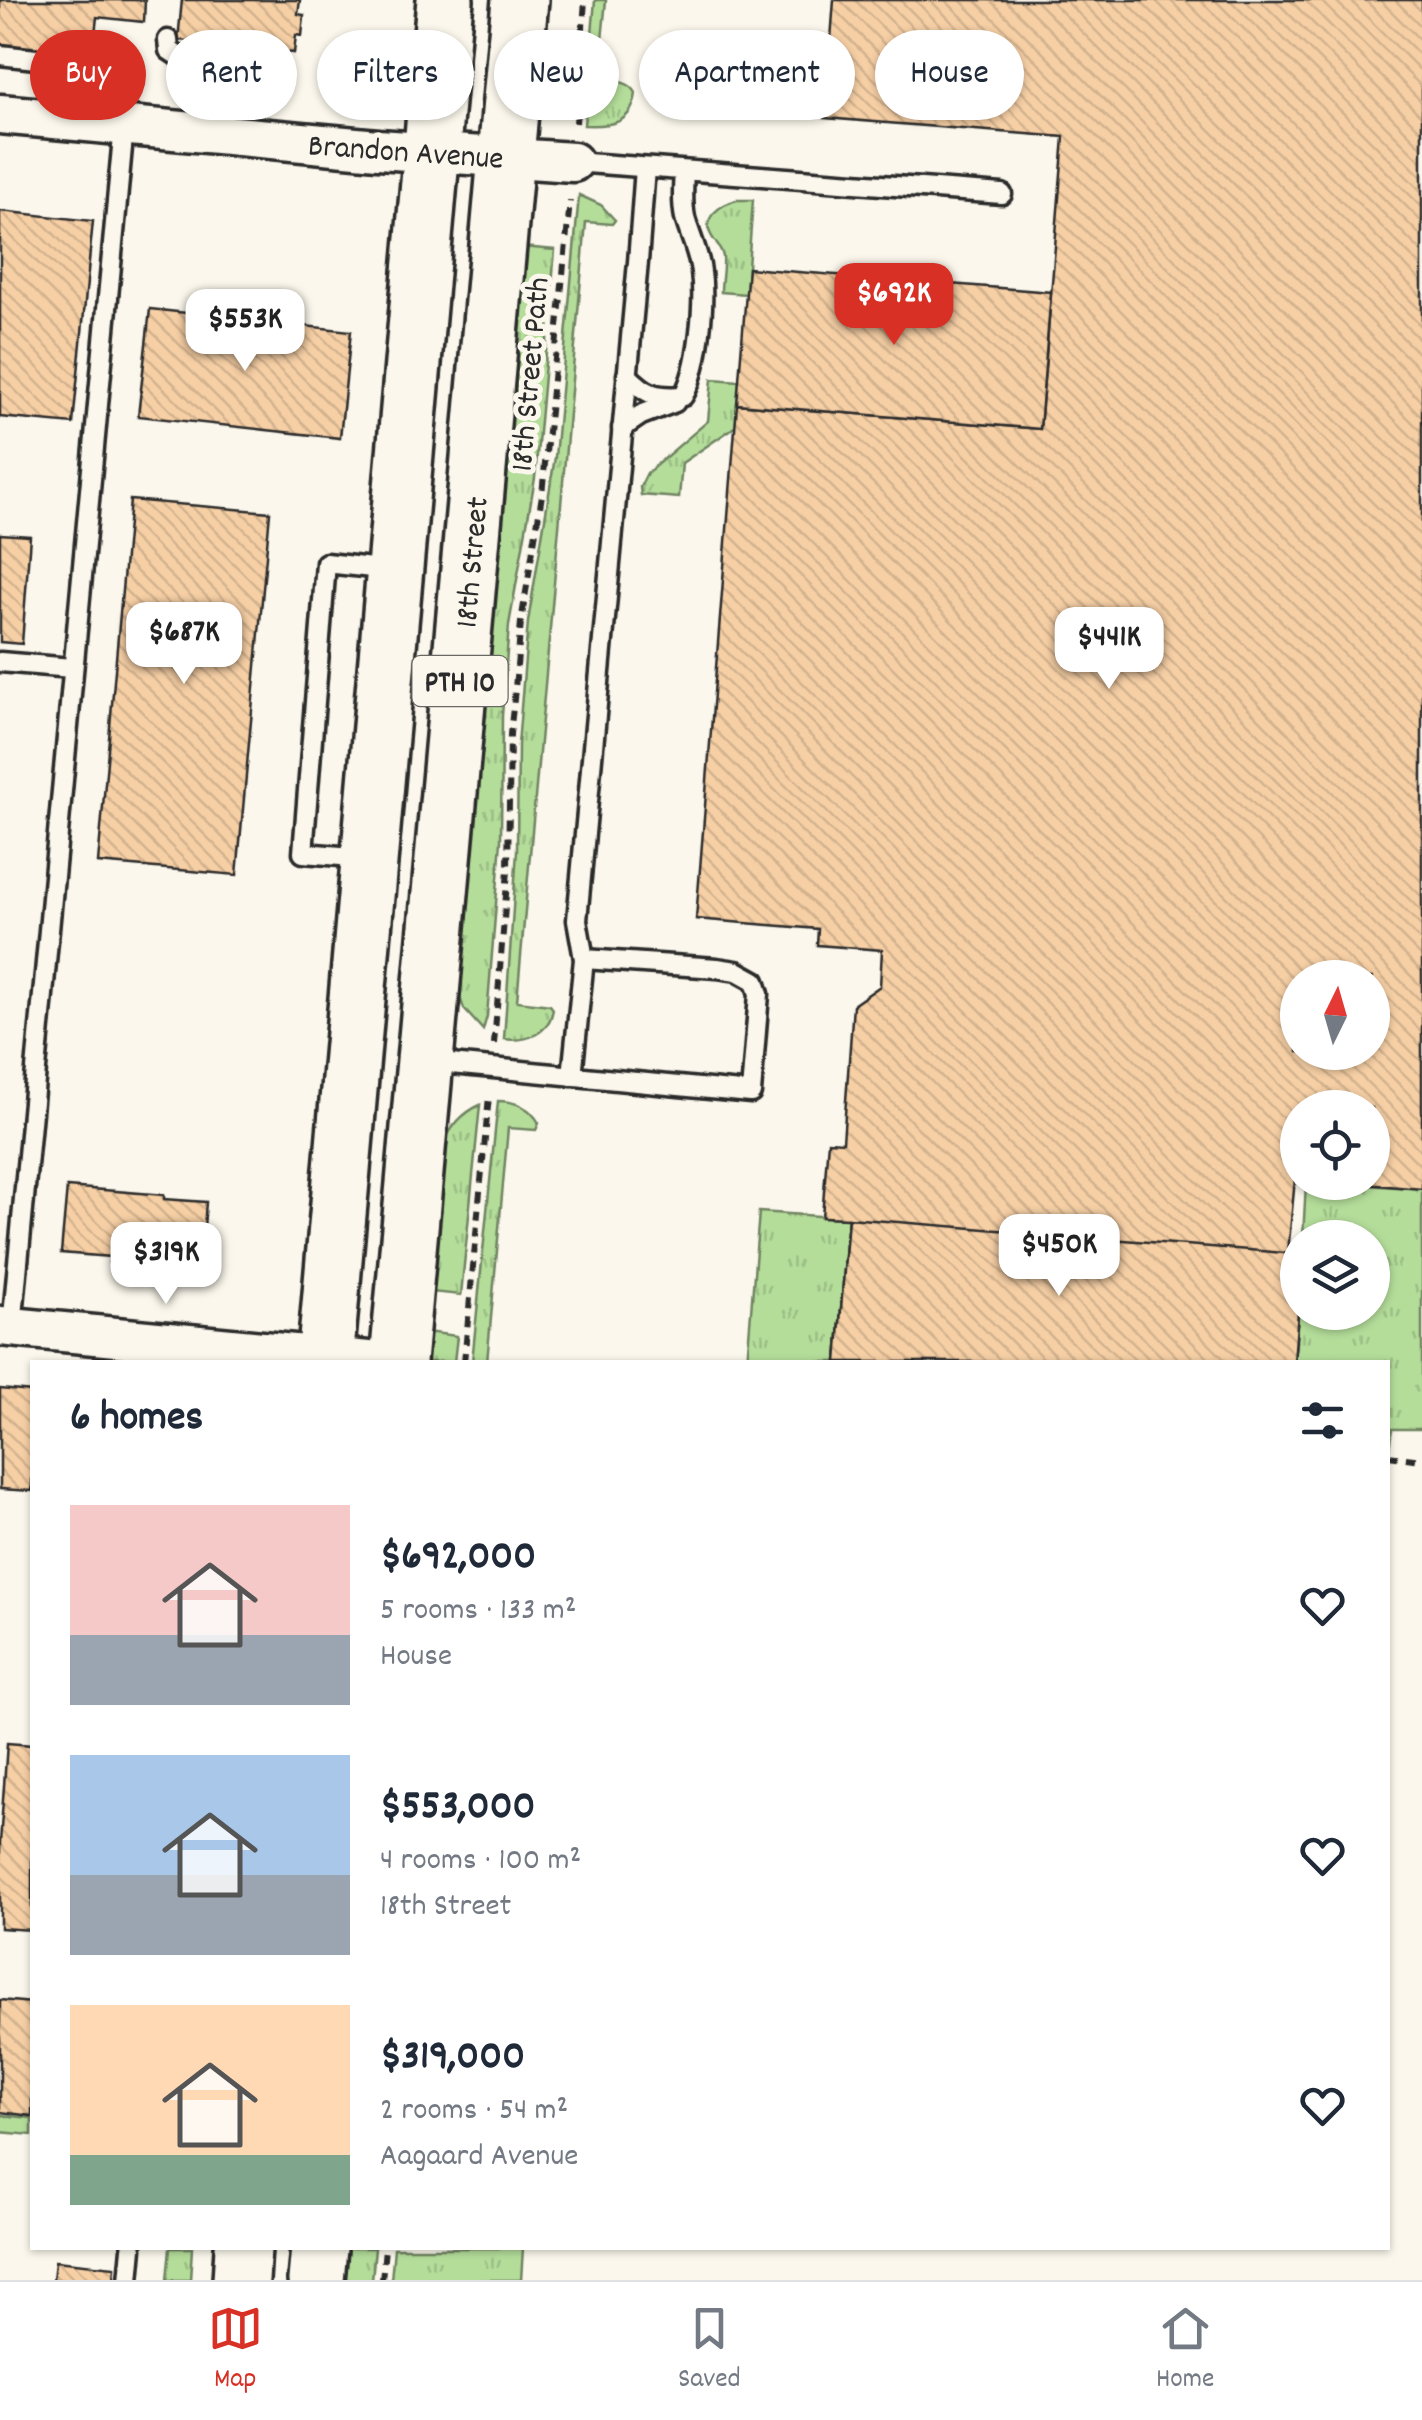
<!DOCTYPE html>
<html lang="en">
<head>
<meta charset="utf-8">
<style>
	body { margin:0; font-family:Dekko,sans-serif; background:#f2f2f3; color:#1f2937; height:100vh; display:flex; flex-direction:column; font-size:38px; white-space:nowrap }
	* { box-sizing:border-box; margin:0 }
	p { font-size:32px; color:#747a83 }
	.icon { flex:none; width:55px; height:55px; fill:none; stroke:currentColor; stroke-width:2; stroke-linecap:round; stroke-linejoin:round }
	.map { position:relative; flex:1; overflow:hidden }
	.drawer { position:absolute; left:30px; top:1360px; width:1360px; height:890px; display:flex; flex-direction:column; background:#fff; border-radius:0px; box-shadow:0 2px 8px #0004 }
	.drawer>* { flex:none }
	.top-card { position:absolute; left:30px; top:30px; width:1362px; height:90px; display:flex; gap:20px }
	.needle { width:65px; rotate:5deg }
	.tools { position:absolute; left:1280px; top:960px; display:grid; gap:20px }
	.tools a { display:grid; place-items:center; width:110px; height:110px; border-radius:50%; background:#fff; box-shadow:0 2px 8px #0004; font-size:50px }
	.price { position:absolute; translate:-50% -85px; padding:0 22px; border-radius:20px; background:#fff; color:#222; font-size:32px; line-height:65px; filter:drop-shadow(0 2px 5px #0008) }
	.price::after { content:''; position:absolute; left:50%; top:60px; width:30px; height:22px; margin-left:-15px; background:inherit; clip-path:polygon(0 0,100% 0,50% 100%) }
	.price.on { background:#d93025; color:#fff }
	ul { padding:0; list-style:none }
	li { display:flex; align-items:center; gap:30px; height:250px; padding:0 40px }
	li span { display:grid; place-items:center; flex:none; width:280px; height:200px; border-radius:0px; color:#555 }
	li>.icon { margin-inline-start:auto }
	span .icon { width:120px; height:120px; fill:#fffc; stroke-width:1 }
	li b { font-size:42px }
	h2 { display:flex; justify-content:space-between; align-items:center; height:120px; padding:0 40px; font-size:42px }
	.tag { padding:0 35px; border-radius:45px; background:#fff; box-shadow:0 2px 8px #0004; font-size:35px; line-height:90px }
	.tag.on { background:#d93025; color:#fff }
	.menu { display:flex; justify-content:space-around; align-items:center; height:140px; border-top:2px solid #e0e1e3; background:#fff; font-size:28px; color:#747a83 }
	.menu a { display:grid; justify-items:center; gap:5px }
	.menu .on { color:#d93025 }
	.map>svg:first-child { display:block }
</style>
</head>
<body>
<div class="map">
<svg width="1422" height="2280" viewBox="0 0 1422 2280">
	<defs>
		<pattern id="grass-tufts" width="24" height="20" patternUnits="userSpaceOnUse" patternTransform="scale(2.5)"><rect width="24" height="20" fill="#b4dd9a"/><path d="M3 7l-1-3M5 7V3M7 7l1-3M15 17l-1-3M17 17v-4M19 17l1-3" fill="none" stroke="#9bbe85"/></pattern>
		<pattern id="building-back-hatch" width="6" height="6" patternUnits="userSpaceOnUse" patternTransform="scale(2.5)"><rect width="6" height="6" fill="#f6cfa5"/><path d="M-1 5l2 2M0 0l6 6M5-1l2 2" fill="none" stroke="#d3b28e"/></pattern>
	</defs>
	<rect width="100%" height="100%" fill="#fbf7ec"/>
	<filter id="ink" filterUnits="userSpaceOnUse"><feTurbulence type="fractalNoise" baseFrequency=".01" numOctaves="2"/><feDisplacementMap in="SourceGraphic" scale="20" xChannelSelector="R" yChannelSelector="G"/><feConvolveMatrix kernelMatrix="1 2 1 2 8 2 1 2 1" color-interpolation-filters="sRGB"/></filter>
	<g filter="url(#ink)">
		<g fill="url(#grass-tufts)" stroke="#708462" stroke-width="2.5">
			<path d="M595,0H606L598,80C611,82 629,79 636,93C632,125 610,126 584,125Z"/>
			<path d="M579,195L601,205L615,220L612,224L586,222L517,1001L550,1005L553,1009C549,1034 527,1042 504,1039L517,851L518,745L528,622L555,457Z"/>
			<path d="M737,200H753L746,294L721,292C721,281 724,268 723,257C722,248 715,243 711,235C701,217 722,204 737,200Z"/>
			<polygon points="522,247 555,250 535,478 509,625 502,716 501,841 487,1016 483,1030 464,1009 458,992"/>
			<polygon points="712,379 739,381 736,426 682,463 679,498 641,495 640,487 647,473 708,421"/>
			<path d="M498,1101C516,1101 530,1107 539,1123L536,1130L508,1128L487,1362H472Z"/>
			<path d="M480,1105L461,1295L430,1292L443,1144C452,1126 461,1114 480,1105Z"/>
			<polygon points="1306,1183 1341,1183 1422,1189 1422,1429 1392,1429 1388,1456 1388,1362 1294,1362 1298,1313 1372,1312 1372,1238 1303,1237"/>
			<polygon points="759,1212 848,1218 837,1362 747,1362"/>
			<polygon points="426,1332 457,1336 454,1362 423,1362"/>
			<polygon points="0,2115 32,2118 32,2135 0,2132"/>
			<polygon points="170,2248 192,2248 190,2280 167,2280"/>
			<polygon points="344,2248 375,2248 372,2280 341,2280"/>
			<polygon points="394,2248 523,2248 521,2280 391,2280"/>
		</g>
		<g fill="url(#building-back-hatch)" stroke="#2b2b2b" stroke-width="2.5" fill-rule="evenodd">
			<polygon points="0,0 145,0 144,22 97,17 92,60 0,52"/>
			<polygon points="182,0 300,0 298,14 304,15 302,36 296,35 294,53 178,40"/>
			<path d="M834,0H1422V1189L1341,1182H1372V1108H1298V1179H1295L1288,1253L1298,1254V1312L1294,1362H837L848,1218L822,1217L828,1141L843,1142L853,1005L880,986L882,950L817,945L818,929L696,919L737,404L1040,429L1064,137L825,118ZM1298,978H1372V1052H1298Z"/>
			<polygon points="0,211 93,221 73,424 0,417"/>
			<polygon points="748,268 1051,292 1040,429 737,404"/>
			<polygon points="150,309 351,331 340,438 138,416"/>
			<polygon points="130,500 270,512 237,875 98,863"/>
			<polygon points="0,534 30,536 22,644 0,642"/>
			<polygon points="67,1187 164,1195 164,1199 206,1202 201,1265 158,1261 158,1266 109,1262 110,1257 61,1253"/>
			<polygon points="848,1218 1298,1254 1298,1312 1294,1362 837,1362"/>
			<polygon points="0,1389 32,1392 32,1491 0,1489"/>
			<polygon points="7,1743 32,1745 32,1930 0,1928 0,1843"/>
			<polygon points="0,2000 32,2003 32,2116 0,2112"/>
			<polygon points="55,2261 115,2267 114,2280 53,2280"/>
		</g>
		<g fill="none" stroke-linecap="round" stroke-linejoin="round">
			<g stroke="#2b2b2b" stroke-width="25">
				<g id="service">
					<polyline points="168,40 169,50 178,56 274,67"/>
					<polyline points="0,55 99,66 113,77 117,89"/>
					<polyline points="573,162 1002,194"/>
					<path d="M627,375C647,395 655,398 683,396C699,370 705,303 701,272C699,253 690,236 685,218C682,203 683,187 684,171"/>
					<polyline points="622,428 641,415 675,402"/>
					<polyline points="0,662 72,668"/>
					<polyline points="366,858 303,853 326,563 391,570"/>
					<polyline points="430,1062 751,1093 759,994 755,981 737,971 717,968 584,959"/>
					<polyline points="572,1076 584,959 577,920 638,262 645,168"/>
					<polyline points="12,1327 124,126"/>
					<polyline points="129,2280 132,2248"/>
				</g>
			</g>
			<g stroke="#2b2b2b" stroke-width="45">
				<g id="minor">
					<polyline points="0,114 378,149 573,162"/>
					<polyline points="0,1326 379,1362"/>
				</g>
			</g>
			<g stroke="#2b2b2b" stroke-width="62">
				<g id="primary">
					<polyline points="325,1362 445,0"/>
					<polyline points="398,1362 520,0"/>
					<polyline points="241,2280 243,2248"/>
					<polyline points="316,2280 319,2248"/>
				</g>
			</g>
			<g stroke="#2b2b2b" stroke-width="6" stroke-dasharray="10 8" stroke-linecap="butt">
				<polyline points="576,123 585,0"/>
				<polyline points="494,1044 508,870 510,734 514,699 521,622 542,495 570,201"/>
				<polyline points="464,1362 489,1096"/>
				<polyline points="1388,1456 1422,1460"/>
				<polyline points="382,2280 385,2248"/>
			</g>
			<use href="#service" stroke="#fbf7ec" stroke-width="18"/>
			<use href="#minor" stroke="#fbf7ec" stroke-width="38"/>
			<use href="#primary" stroke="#fbf7ec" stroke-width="55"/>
		</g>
	</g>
	<g text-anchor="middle" stroke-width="10" stroke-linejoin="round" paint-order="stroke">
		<rect fill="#fbf7ec" stroke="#696865" stroke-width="2.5" x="412.5" y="656" width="95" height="50" rx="8"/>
		<g font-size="30" font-weight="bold" fill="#2b2b2b">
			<text x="460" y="691">PTH 10</text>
		</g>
		<g font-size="32" fill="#2b2b2b" stroke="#fbf7ec">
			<text transform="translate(406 150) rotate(4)" y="11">Brandon Avenue</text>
			<text transform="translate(528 374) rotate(-85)" y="11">18th Street Path</text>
			<text transform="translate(470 562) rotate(-85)" y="11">18th Street</text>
		</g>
	</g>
</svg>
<div class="tools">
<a><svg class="needle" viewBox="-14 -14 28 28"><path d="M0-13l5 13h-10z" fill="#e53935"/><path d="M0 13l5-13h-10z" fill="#747a83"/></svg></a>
<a><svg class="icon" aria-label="locate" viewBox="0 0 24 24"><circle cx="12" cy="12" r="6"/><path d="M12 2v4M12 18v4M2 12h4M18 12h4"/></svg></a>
<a><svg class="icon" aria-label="layers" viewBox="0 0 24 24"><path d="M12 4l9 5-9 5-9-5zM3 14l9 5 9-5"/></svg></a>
</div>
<b class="price on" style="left:894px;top:348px">$692K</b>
<b class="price" style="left:245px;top:374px">$553K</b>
<b class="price" style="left:184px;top:687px">$687K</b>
<b class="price" style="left:1109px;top:692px">$441K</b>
<b class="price" style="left:1059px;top:1299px">$450K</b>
<b class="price" style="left:166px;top:1307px">$319K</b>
<div class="top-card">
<a class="tag on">Buy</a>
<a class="tag">Rent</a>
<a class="tag">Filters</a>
<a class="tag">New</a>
<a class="tag">Apartment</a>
<a class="tag">House</a>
</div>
<section class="drawer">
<h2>6 homes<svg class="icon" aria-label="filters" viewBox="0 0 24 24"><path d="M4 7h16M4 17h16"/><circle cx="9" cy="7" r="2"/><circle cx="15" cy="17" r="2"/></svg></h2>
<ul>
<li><span style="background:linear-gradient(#f6c9c9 65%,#9aa5b1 0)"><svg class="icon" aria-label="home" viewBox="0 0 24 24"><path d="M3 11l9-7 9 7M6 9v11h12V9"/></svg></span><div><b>$692,000</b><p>5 rooms · 133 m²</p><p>House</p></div><svg class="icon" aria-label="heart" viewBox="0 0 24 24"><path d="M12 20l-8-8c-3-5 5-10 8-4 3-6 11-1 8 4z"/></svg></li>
<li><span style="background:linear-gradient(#a9c7e8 60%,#9aa5b1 0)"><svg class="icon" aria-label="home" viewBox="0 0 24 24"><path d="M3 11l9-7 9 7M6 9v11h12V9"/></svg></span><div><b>$553,000</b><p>4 rooms · 100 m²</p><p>18th Street</p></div><svg class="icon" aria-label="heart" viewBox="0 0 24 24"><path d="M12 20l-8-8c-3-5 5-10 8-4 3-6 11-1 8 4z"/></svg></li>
<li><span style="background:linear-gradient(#ffd9b3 75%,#7fa58c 0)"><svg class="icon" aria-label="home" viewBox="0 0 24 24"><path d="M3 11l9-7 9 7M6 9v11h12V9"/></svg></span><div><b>$319,000</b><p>2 rooms · 54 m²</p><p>Aagaard Avenue</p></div><svg class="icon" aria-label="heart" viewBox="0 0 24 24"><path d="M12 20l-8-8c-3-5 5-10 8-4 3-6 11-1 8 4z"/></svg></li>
</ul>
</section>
</div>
<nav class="menu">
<a class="on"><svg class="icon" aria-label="map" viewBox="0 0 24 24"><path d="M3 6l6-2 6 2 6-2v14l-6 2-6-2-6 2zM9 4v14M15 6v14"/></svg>Map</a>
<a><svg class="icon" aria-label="saved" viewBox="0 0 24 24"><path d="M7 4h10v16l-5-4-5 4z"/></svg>Saved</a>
<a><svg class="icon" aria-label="home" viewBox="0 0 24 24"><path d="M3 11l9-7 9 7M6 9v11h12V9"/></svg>Home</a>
</nav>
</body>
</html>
